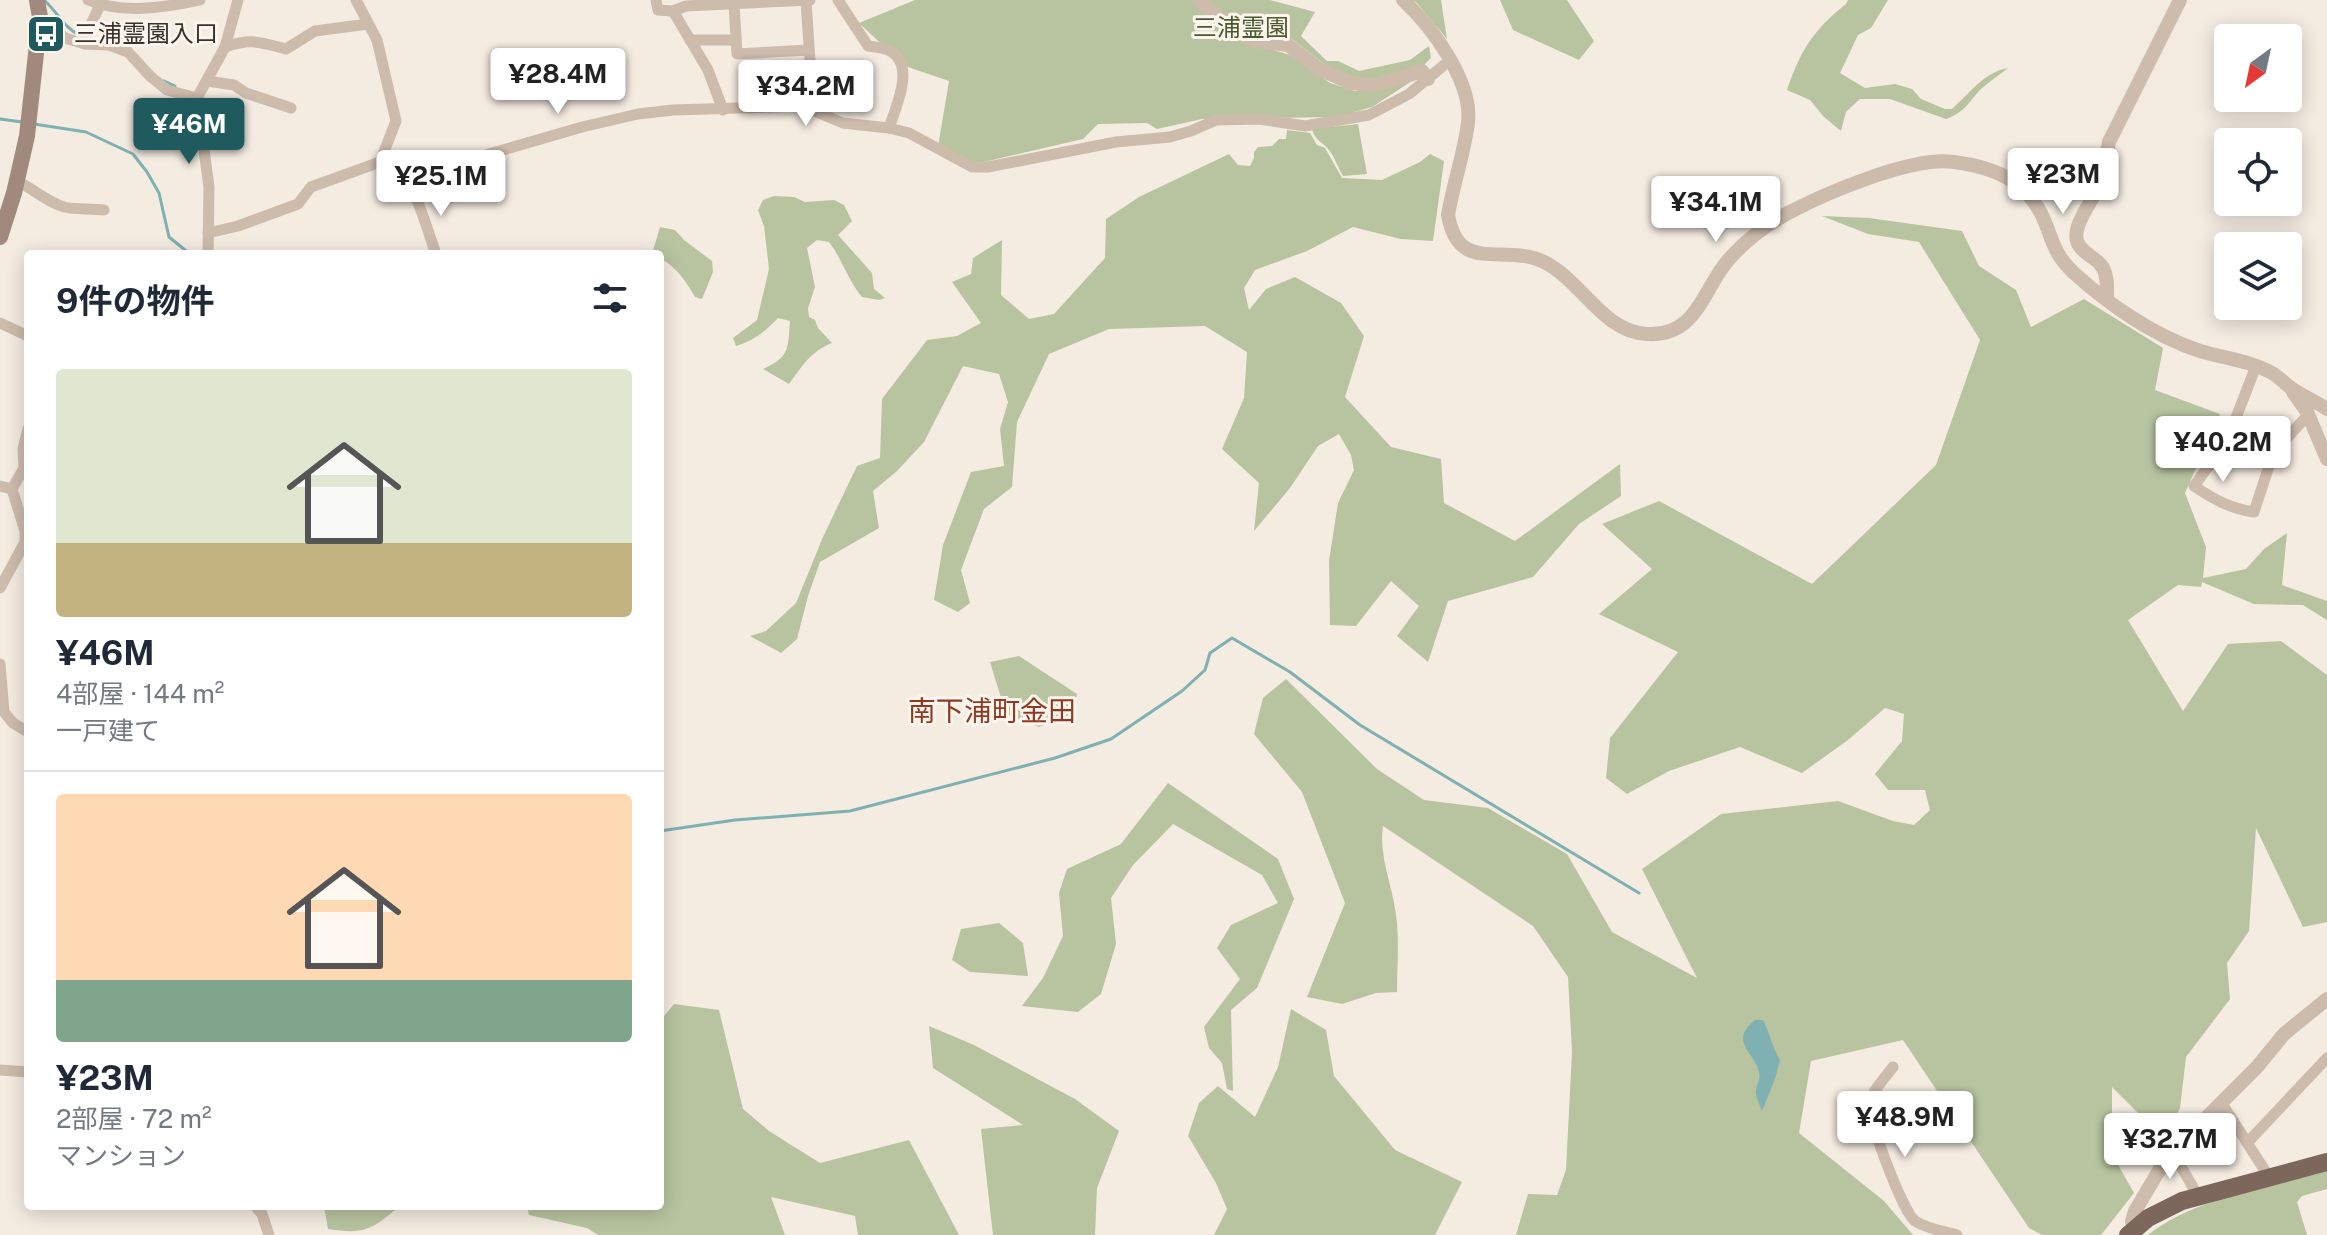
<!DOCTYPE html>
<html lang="ja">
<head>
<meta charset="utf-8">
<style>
	body { margin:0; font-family:"Public Sans","Noto Sans JP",sans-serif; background:#f2f2f3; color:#1f2937; height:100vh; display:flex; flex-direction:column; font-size:30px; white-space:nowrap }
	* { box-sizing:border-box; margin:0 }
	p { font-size:26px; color:#747a83 }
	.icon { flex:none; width:44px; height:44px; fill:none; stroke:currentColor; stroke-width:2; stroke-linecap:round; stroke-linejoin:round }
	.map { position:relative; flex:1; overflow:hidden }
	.drawer { position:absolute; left:24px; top:250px; width:640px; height:960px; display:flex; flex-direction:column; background:#fff; border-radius:8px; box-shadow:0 4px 20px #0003 }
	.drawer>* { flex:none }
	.needle { width:52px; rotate:213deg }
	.buttons { position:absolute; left:2214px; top:24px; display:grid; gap:16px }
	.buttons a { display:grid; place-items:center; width:88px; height:88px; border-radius:8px; background:#fff; box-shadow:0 4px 20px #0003; font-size:40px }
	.price { position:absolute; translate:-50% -68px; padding:0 18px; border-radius:8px; background:#fff; color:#222; font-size:26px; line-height:52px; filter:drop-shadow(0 2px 4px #0008) }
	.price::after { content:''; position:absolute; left:50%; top:48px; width:24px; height:18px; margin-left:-12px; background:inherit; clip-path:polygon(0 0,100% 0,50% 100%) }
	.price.on { background:#1f5a5e; color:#fff }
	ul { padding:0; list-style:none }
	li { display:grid; align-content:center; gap:16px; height:424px; padding:0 32px }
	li+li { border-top:2px solid #e0e1e3 }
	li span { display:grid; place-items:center; height:248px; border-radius:8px; color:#555 }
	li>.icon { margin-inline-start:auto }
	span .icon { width:144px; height:144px; fill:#fffc; stroke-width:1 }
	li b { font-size:34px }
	h2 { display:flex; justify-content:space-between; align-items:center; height:96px; padding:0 32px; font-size:34px }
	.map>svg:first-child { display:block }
</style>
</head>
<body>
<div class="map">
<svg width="2327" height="1235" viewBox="0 0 2327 1235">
	<rect width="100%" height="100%" fill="#f4ebe1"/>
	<g fill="#b8c4a0">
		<polygon points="915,0 1270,0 1315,12 1301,36 1327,61 1338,61 1359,71 1410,60 1429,46 1431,58 1423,66 1376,80 1337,74 1292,39 1270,49 1290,55 1330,83 1355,91 1415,79 1372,107 1337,117 1202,119 1157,129 1147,123 1098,124 1083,139 975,164 938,147 949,81 905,66 859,23"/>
		<polygon points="1413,0 1441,0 1447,39 1417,3"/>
		<polygon points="1500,0 1567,0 1594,41 1579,60 1513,30"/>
		<path d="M1848,0H1888L1871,28L1858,35L1840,73L1865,88L1895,84L1912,89L1921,99L1945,109H1952C1969,94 1984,72 2008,68C1999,75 1989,82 1981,89C1968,103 1965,112 1946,119L1890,99H1860L1846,112L1841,131L1823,116L1810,100L1787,90C1800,51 1814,29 1846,4Z"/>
		<path d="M1358,124L1367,174L1343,176C1338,168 1335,157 1329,150C1323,142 1315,141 1312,129Z"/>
		<polygon points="1287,130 1310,133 1317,145 1325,148 1342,178 1382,180 1420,162 1430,154 1444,161 1433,241 1401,239 1353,227 1307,251 1255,270 1244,288 1249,310 1266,289 1295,277 1341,303 1364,336 1345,397 1391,447 1441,459 1444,503 1515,541 1620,464 1621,496 1579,524 1533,577 1448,601 1428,662 1397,636 1419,606 1391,581 1356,626 1330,625 1329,561 1338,503 1354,470 1351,455 1339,434 1318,446 1290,488 1254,531 1259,483 1222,449 1244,398 1247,352 1205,326 1109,329 1049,354 1017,422 1012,487 984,509 961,570 970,603 958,612 934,600 943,545 971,472 1004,466 1000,429 1008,402 999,374 963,366 924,442 897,471 873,491 879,528 820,562 808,596 797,639 781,653 750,636 766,631 796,603 823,537 857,466 880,458 882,399 927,340 957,336 981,323 952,282 971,274 973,258 1002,240 1001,295 1029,319 1054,314 1105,258 1106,219 1139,197 1229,154 1238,165 1250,166 1254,158 1254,152 1258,147 1272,146 1279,139 1286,139"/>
		<path d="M774,196L794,197L805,202L834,200L844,205L852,221L838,235L872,273L874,289L885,298L879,300L862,297C848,280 842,259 829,242L817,240L807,248L815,287L808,308L809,317L815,320L818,328L832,343C811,351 802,366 789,384L763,369C790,357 788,348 790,321L778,318C766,331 753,341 736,346L733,338L757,320L769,269L764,226L758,210L763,200Z"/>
		<path d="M1822,216L1869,218L1962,231L1979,266L2016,290L2031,327L2084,299L2163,348L2155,390L2220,414L2185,493L2206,547L2203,578L2246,569L2264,549L2287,533L2282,585L2327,601V620L2303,605L2254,604L2202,582L2201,587L2178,585L2128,620L2183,711L2228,644L2281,641L2327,675V922L2303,927L2256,828L2249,931L2227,963L2230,999L2186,1057L2180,1108L2164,1139L2112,1087V1154L2134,1193L2101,1235H2042L2029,1228L1903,1040L1811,1061L1799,1133L1884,1201L1913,1235H1516L1528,1194L1557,1195L1566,1170L1572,1052L1568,977L1533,926L1383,826C1378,858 1395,891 1397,924C1399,946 1397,969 1397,992L1376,993L1342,1004L1307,997L1345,903L1302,792L1254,734L1263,698L1286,679L1377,769L1424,800L1488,808L1567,854L1612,932L1697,978L1642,869L1721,814L1838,801L1893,821L1914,825L1930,810L1925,790H1888L1875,774L1902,741L1904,714L1885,708L1848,740L1802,773L1740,747L1669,771L1627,794L1606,778L1610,738L1678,652L1599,614L1652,569L1602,524L1659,501L1812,584L1936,465L1980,340L1919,242L1868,234Z"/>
		<path d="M660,227L675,230L684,240L712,261L713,272L702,299L695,297C687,283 679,271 665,261L660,263V254H652Z"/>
		<polygon points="1019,656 1077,694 1072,715 1039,727 1006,714 990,662"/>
		<polygon points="1168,783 1278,859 1294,899 1257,988 1231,1010 1233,1091 1227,1089 1222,1063 1209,1048 1204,1027 1240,979 1217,948 1231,925 1278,903 1262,875 1173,824 1133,865 1111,898 1116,944 1101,994 1078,1012 1022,1006 1043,978 1063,936 1059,893 1067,869 1121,844"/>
		<polygon points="999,923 1023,943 1028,976 970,972 952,960 961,929"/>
		<polygon points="674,1004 719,1010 743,1109 769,1131 820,1163 909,1140 959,1235 858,1235 855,1216 771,1197 785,1235 598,1235 587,1228 529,1215 527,1206 660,1206 660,1021"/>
		<polygon points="1291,1009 1326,1030 1334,1076 1395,1150 1462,1182 1435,1235 1214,1235 1227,1209 1216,1183 1188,1136 1199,1103 1218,1086 1255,1117 1278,1067"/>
		<polygon points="929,1026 974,1045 1075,1099 1119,1131 1097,1188 1095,1235 993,1235 981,1129 1023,1125 933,1068"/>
		<path d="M2327,1171V1189L2302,1196L2297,1202L2307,1235H2148C2194,1198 2270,1187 2327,1171Z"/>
		<path d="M324,1206H400C372,1229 366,1235 328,1229Z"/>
	</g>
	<path fill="#7fb0b2" d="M1755,1020H1763C1770,1033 1772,1047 1780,1060L1775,1079L1762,1111C1760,1105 1756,1098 1756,1092C1756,1085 1761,1079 1759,1072C1755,1052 1728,1042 1755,1020Z"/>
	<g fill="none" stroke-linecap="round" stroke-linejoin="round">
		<g stroke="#7fb0b2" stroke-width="3">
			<path d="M44,0C60,15 62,26 82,37"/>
			<polyline points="164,81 175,86"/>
			<polyline points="0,119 22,122"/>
			<polyline points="34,124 86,132 133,154 147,172 159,193 169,237 190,254"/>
			<polyline points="660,831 735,820 850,811 1055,758 1111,739 1182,691 1205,670 1210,653 1232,638 1290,672 1360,725 1639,893"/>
		</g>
		<g stroke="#cdbbac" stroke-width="11">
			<path d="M88,0C122,14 164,8 200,0"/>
			<polyline points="656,0 658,10 673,11 686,6 810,0"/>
			<path d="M838,0L868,46C874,47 882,47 888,50C917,63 896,106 889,128"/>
			<polyline points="806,1 812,91"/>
			<polyline points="734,4 737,54 809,50"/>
			<polyline points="673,11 708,70 723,110"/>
			<polyline points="40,17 65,38 85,44 109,45 128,52 150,76 167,90 197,98"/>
			<polyline points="690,40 736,40"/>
			<polyline points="85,44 90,26 100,5"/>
			<path d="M225,47C252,38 259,42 286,49L315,31L368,24"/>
			<polyline points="207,81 234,85 246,93 291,108"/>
			<path d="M384,157C415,175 424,222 436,254"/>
			<path d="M17,181C32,188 47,202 64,207C76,210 91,208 104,210"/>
			<polyline points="413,194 489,154 582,127 638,114 673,110 802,106 843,123 889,128 909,133 972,167 988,167 1116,142 1170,137 1191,131 1216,120 1259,119 1305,126 1369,115 1409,94 1449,61"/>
			<polyline points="208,233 238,226 298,204 311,187 380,162 396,121 377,40 356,0"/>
			<polyline points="208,254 209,187 197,98 225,47 238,0"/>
			<polyline points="0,323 28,336"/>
			<path d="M2256,366L2227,441L2194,486C2213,499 2231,509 2254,512L2270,463L2286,439L2308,415"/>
			<polyline points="0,486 12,489"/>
			<polyline points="12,489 24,468 23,449 28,429"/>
			<polyline points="0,588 25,542 25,531 12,489"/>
			<polyline points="0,664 4,712 13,723 28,732"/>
			<path d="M1893,1067C1885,1078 1872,1090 1870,1104C1868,1120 1903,1212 1915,1221C1927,1229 1944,1231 1957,1235"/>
			<polyline points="0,1070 28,1072"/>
			<polyline points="2221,1102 2269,1177"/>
			<polyline points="2247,1143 2327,1058"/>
			<polyline points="2172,1151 2198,1196"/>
			<polyline points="255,1206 262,1214 269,1235"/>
		</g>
		<g stroke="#cdbbac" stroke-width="14">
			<polyline points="1198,0 1240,35 1255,41 1288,45 1319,69 1351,83 1376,85 1422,71 1428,79"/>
			<path d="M1403,0C1432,27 1473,82 1468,123C1464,154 1453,185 1448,215C1458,271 1496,247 1534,258C1578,271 1599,332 1647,334C1699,337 1703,286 1731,257C1746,240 1768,224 1788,213C1826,193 1912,156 1954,162C1999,168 2031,183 2047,227C2054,247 2058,258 2074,273C2108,304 2153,335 2197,350C2221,358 2249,360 2272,373C2279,377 2284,383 2291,388C2302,396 2315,401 2327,409"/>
			<path d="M2107,298C2107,288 2108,277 2103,268C2097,257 2081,254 2077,241C2072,225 2094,199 2100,184C2104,170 2107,156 2109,142L2180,0"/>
			<polyline points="2293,392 2307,412 2327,459"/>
			<polyline points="2134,1229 2132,1221 2135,1211 2167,1157 2257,1067 2284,1034 2327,999"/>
		</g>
		<polyline stroke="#a18a7d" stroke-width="16" points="0,237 14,193 27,136 40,17 37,0"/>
		<polyline stroke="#7d675c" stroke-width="18" points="2128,1235 2148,1218 2182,1201 2327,1162"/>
	</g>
	<defs>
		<g id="bus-square" transform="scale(2)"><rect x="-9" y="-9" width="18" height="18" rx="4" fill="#1f5a5e" stroke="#fbf5ee"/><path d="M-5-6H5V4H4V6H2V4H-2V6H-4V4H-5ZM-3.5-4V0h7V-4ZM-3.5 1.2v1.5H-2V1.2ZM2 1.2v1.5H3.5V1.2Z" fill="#fff"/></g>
	</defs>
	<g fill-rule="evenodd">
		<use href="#bus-square" x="46" y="34"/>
	</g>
	<g text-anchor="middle" stroke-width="6" stroke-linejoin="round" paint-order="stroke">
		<g font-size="24" fill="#4a5a2e" stroke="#fbf5ee">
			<text x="1241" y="36">三浦霊園</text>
		</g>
		<g font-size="24" fill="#3b302b" stroke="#fbf5ee" text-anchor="start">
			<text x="74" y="42">三浦霊園入口</text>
		</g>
		<g font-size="28" fill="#8c3b22" stroke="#fbf5ee">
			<text x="992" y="721">南下浦町金田</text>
		</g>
	</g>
</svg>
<div class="buttons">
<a><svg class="needle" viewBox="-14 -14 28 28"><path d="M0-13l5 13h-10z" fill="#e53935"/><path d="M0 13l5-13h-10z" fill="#747a83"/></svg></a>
<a><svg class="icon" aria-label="locate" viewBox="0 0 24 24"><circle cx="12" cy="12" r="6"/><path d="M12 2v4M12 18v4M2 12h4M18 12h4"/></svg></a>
<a><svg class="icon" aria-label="layers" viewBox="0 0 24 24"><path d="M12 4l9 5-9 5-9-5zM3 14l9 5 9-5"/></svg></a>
</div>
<b class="price" style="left:558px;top:116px">¥28.4M</b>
<b class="price" style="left:806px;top:128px">¥34.2M</b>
<b class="price on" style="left:189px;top:166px">¥46M</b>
<b class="price" style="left:2063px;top:216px">¥23M</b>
<b class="price" style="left:441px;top:218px">¥25.1M</b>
<b class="price" style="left:1716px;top:244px">¥34.1M</b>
<b class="price" style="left:2223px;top:484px">¥40.2M</b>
<b class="price" style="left:1905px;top:1159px">¥48.9M</b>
<b class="price" style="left:2170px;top:1181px">¥32.7M</b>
<section class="drawer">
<h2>9件の物件<svg class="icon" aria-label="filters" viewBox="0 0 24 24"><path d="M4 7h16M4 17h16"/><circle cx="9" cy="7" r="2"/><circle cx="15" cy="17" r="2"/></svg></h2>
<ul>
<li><span style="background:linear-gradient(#dfe7d0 70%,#c2b280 0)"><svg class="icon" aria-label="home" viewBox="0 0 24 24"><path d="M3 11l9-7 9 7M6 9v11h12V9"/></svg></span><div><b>¥46M</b><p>4部屋 · 144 m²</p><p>一戸建て</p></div></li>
<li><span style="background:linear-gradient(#ffd9b3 75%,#7fa58c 0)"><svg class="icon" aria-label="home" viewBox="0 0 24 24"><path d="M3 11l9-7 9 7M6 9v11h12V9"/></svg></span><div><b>¥23M</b><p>2部屋 · 72 m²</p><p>マンション</p></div></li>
</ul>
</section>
</div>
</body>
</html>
